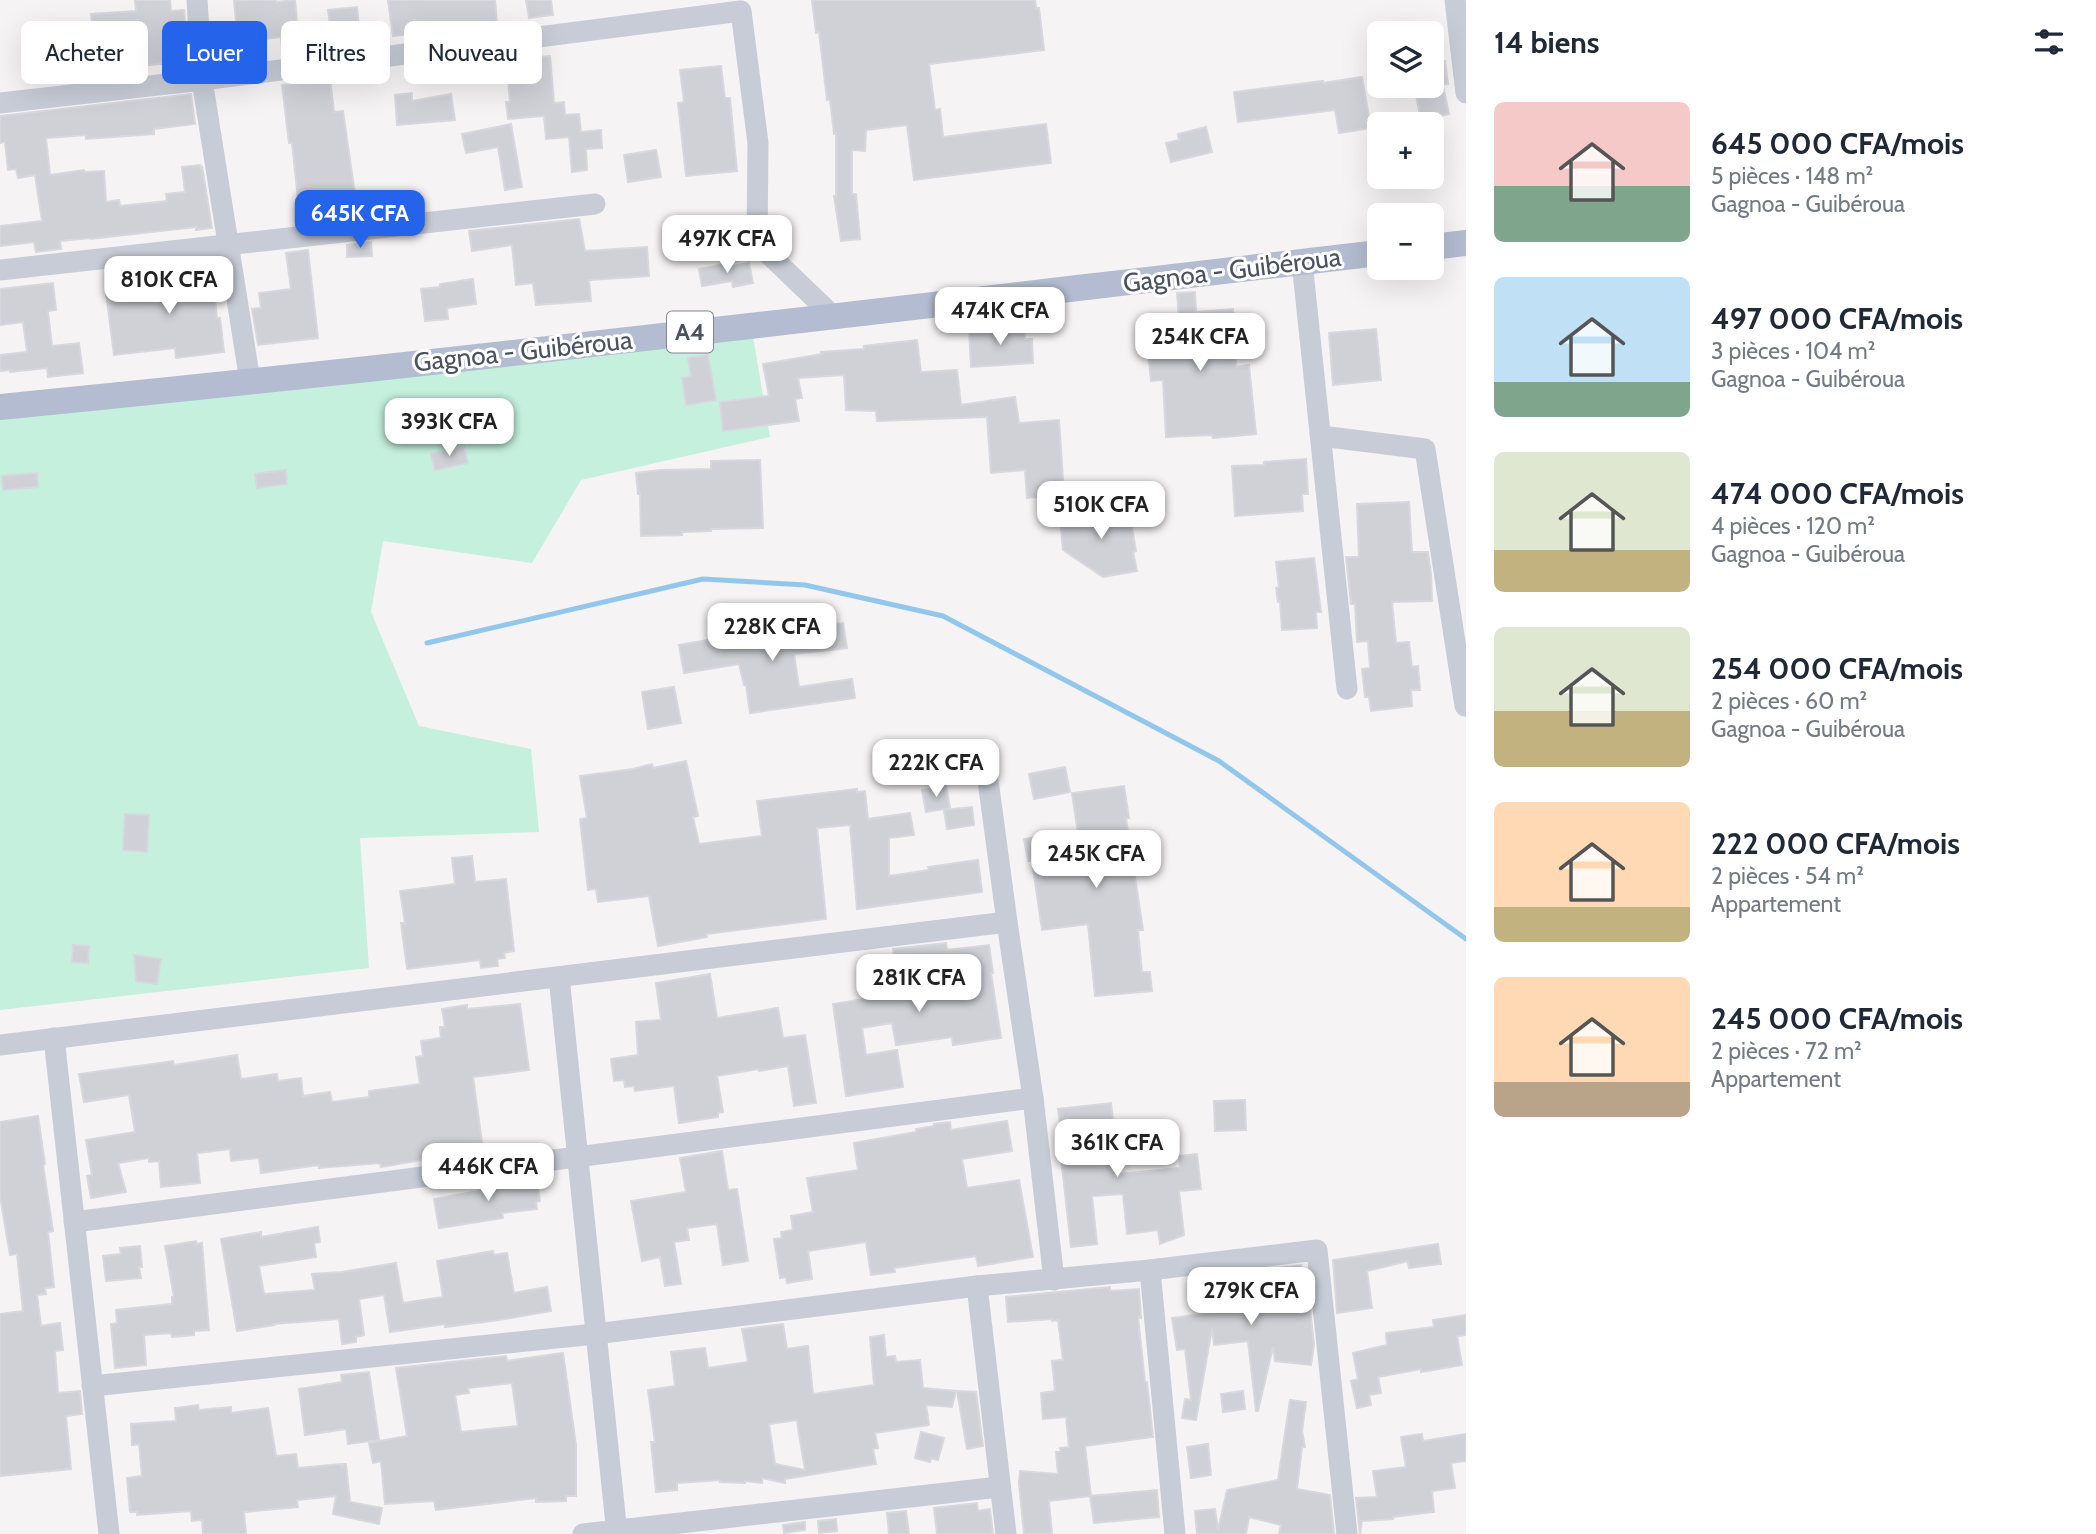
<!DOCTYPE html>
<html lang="fr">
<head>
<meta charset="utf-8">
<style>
	body { margin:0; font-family:Cabin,sans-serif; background:#f2f2f3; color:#1f2937; height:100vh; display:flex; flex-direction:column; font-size:26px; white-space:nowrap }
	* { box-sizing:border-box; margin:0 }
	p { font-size:23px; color:#747a83 }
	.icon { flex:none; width:38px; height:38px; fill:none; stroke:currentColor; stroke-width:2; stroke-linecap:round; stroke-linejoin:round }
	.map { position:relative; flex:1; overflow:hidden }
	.side { display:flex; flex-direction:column; background:#fff; width:630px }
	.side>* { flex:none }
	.banner { position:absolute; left:21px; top:21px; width:665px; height:63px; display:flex; gap:14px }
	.buttons { position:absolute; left:1367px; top:21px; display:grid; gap:14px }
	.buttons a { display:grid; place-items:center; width:77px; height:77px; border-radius:10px; background:#fff; box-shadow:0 7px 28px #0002; font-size:35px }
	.price { position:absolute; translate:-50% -60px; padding:0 16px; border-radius:14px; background:#fff; color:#222; font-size:23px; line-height:46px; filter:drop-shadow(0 2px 4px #0008) }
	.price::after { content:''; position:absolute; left:50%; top:42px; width:21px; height:16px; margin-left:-10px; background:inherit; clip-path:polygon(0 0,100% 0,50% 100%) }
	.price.selected { background:#2563eb; color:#fff }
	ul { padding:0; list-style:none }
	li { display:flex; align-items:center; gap:21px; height:175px; padding:0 28px }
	li span { display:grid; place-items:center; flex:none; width:196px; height:140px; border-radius:10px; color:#555 }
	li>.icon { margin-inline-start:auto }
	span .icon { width:84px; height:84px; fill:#fffc; stroke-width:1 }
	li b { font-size:30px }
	h2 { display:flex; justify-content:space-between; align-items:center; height:84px; padding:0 28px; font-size:30px }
	.chip { padding:0 24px; border-radius:10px; background:#fff; box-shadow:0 7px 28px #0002; font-size:24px; line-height:63px }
	.chip.selected { background:#2563eb; color:#fff }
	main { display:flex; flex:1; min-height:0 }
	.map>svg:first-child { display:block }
</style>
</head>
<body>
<main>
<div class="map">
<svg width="1466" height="1534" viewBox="0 0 1466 1534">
	<rect width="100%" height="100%" fill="#f5f3f3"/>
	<polygon fill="#c4f0dd" points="752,331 770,437 581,480 532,563 383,541 371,612 419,726 531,749 539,832 360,838 369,968 0,1010 0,409"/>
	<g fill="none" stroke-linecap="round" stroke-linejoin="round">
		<polyline stroke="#92c7eb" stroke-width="5" points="427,643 703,579 805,585 943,616 1219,761 1466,939"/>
	</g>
	<g fill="#cfd1d7" stroke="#d7d7dd" stroke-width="2" fill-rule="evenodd">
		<polygon points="135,0 170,0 171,11 184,10 188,61 111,69 112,77 97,79 91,14 136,11"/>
		<polygon points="234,0 276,0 276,2 295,0 298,32 309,31 311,48 282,50 281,37 238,42"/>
		<polygon points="388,0 495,0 497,22 433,29 434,32 393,36"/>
		<polygon points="526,0 551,0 553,15 529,18"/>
		<polygon points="812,0 1035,0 1036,8 1039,8 1044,50 929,64 935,110 940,109 943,137 1046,124 1051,163 914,180 907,125 866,130 865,151 852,150 852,194 856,194 860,239 841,241 834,196 836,196 836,133 834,134 830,99 827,100 819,32 816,33"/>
		<polygon points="357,7 360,36 332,40 328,10"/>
		<polygon points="515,53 516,59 550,56 554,103 564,102 565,115 579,114 581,132 601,130 602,148 586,149 587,170 572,172 569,137 546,139 544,116 508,119 506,102 510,102 507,68 453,77 450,62"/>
		<polygon points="1445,61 1448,84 1434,86 1443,86 1449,114 1421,120 1414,86 1432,86 1432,63"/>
		<polygon points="721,66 725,98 730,98 737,171 686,176 678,103 684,102 680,70"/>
		<polygon points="1362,77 1371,128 1339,133 1335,110 1238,122 1234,92 1323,81 1323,83"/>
		<polygon points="330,78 334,112 343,111 356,202 299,209 292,143 289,143 282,85 289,84 289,82"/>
		<polygon points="412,93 412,101 451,94 455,120 397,125 395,95"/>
		<polygon points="191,94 195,124 154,129 154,134 86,139 86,135 46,138 50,175 84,170 85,172 104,171 106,202 119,200 120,206 167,201 166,194 185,192 182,167 200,165 201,170 202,166 212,228 196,230 196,227 91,239 91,238 60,241 61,249 36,252 34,242 0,246 0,226 42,221 35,175 18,178 16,169 8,170 5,142 0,143 0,116"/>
		<polygon points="511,124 522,187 505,190 498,147 466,153 462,134"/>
		<polygon points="1206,127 1212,152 1171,162 1166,143 1179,140 1178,134"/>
		<polygon points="656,150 661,177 628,182 624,155"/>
		<polygon points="579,219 585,251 647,247 649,276 589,280 591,301 536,305 533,283 516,285 512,245 472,251 469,231"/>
		<polygon points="371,242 372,256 347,257 347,245"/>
		<polygon points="308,250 318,338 258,345 252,309 261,308 259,293 291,289 286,253"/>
		<polygon points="211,260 217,318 220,318 224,352 176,358 175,348 114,355 106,293 182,287 179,263"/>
		<polygon points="731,263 732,266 749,263 753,283 733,287 732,281 702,286 699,269"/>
		<polygon points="473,279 476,304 447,308 448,319 425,321 421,289 440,287 440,284"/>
		<polygon points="53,283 56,310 48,311 52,346 79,343 83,373 48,377 47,368 10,372 10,370 0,371 0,355 27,352 23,322 0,325 0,289"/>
		<polygon points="1195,292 1196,312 1233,309 1236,367 1249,365 1256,434 1213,438 1212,435 1166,437 1163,380 1151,381 1148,352 1142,352 1139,323 1179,318 1177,293"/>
		<polygon points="1024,326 1025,339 1032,339 1033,363 971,367 969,329"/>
		<polygon points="1376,329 1381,380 1333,385 1329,333"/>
		<polygon points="917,340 921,372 957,370 961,405 1015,397 1019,423 1059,420 1064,495 1027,498 1025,470 991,473 987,417 877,421 876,411 846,410 844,375 798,378 802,398 795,399 799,421 723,431 720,402 769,396 763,364 822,354 821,352 864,349 864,346"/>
		<polygon points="708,355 716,400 686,405 682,378 691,376 688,358"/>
		<polygon points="464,447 468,463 435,470 431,454"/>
		<polygon points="1306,459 1308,494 1302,494 1303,511 1235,516 1232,466 1264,465 1264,462"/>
		<polygon points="760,460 763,528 711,529 711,531 682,532 682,535 641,536 640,494 638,494 636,473 661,470 711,469 711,461"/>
		<polygon points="286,470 287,484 257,488 255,474"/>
		<polygon points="37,473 38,487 3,490 2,476"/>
		<polygon points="1409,502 1412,552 1428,552 1431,574 1432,601 1392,602 1396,643 1409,642 1412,667 1418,666 1420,690 1411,690 1412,706 1371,711 1369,697 1365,697 1362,669 1370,668 1368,641 1357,642 1355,604 1351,604 1346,557 1359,557 1357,504"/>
		<polygon points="1129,510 1136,551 1133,552 1137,571 1103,577 1063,550 1060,517 1095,511 1096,515"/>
		<polygon points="1314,558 1321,612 1316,612 1317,628 1282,630 1280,601 1278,602 1276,588 1279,587 1276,562"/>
		<polygon points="787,621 788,629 843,623 847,648 794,654 799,687 852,679 855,698 750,713 746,685 744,685 739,664 684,673 679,645 735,635 734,628"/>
		<polygon points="674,687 681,723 648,729 642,692"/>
		<polygon points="686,761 698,816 693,817 699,844 762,836 757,801 857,789 857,792 865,791 868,819 910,813 914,835 889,838 889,876 929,870 928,867 978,860 982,892 857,909 850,825 817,828 826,919 706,934 707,937 658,946 649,896 598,902 596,889 588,890 580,819 587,818 580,776 633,769 652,764 653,768"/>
		<polygon points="1065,767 1070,792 1034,799 1029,774"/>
		<polygon points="946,786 950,808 926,812 922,790"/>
		<polygon points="1124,786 1129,818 1126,818 1143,930 1138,930 1142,972 1150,972 1152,991 1095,996 1088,924 1042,930 1032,861 1028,861 1024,839 1048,835 1051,859 1081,854 1072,793"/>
		<polygon points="972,807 974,825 947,829 944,810"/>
		<polygon points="125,814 149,815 147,852 123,850"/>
		<polygon points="472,856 475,882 506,879 514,951 504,953 505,958 497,959 498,966 481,968 480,960 407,969 401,923 405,923 400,891 455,884 452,858"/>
		<polygon points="946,943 947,950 989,945 993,973 991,973 1001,1038 953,1045 952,1037 896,1045 892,1023 862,1028 866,1055 897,1050 903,1087 846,1096 833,1004 907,992 908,998 945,992 940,963 893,971 890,957 894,956 893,949"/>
		<polygon points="73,945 89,946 88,963 72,962"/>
		<polygon points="134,955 161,959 157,984 136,981"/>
		<polygon points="710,974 717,1018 778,1008 783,1038 805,1035 816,1103 794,1106 788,1066 759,1071 758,1069 717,1076 723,1112 718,1113 718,1117 679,1123 674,1086 635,1091 634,1086 625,1087 624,1080 614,1081 611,1059 638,1055 636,1022 661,1020 656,983"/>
		<polygon points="520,1004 529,1070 473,1077 482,1142 454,1146 454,1148 431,1151 433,1158 381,1167 380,1163 319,1168 319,1165 261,1173 259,1158 231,1161 230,1149 197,1153 200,1183 161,1187 159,1161 149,1162 149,1158 118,1163 126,1192 91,1198 87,1176 92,1175 86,1140 135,1132 129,1095 84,1102 79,1074 173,1061 174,1065 237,1055 241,1079 277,1074 278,1081 301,1078 303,1096 330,1092 332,1102 369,1097 369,1091 420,1084 416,1057 423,1056 421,1041 441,1038 440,1027 445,1027 442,1009 467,1005 467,1009"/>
		<polygon points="1245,1100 1246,1130 1215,1131 1214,1101"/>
		<polygon points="1111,1103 1119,1174 1180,1168 1179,1156 1197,1154 1201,1189 1179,1191 1184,1235 1160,1244 1158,1230 1127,1234 1123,1194 1092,1196 1097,1244 1071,1247 1058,1131 1061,1131 1058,1109"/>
		<polygon points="38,1116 45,1164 43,1165 53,1231 48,1232 54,1287 45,1288 46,1294 37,1295 41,1326 60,1323 63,1350 55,1351 58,1393 80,1391 82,1414 66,1416 71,1469 0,1476 0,1314 23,1311 17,1254 10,1255 0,1196 0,1122"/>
		<polygon points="1007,1121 1012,1151 962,1159 967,1188 1019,1180 1033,1257 978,1266 976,1256 894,1268 895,1272 871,1275 866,1242 808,1251 812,1279 787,1283 786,1277 780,1278 774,1239 782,1238 781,1232 793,1230 791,1216 813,1212 807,1178 858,1170 854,1143 916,1132 916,1129 934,1126 934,1124 950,1122 951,1130"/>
		<polygon points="722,1151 728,1190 737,1189 748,1261 723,1265 717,1224 687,1228 689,1240 674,1242 681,1284 665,1286 660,1257 642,1261 631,1201 686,1192 680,1158"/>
		<polygon points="536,1176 540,1201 536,1202 537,1209 502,1213 503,1218 439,1228 434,1199 489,1189 488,1183"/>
		<polygon points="318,1227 320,1242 314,1243 316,1257 259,1266 264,1294 315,1290 312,1274 342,1272 396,1263 403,1303 443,1297 437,1261 493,1251 494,1255 507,1253 514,1293 547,1287 551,1311 499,1320 445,1327 445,1324 390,1332 384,1295 359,1299 364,1335 356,1337 356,1342 342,1344 339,1319 273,1324 274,1325 237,1331 221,1239 261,1232 261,1237"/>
		<polygon points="196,1241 197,1244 202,1243 209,1330 194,1331 194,1335 172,1337 171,1333 144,1335 146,1365 115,1368 111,1324 117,1323 116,1310 172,1304 172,1297 174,1297 165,1246"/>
		<polygon points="1438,1244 1441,1264 1409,1268 1408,1261 1367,1271 1372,1308 1337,1313 1333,1260"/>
		<polygon points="140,1246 142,1267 139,1267 141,1278 106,1281 103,1256 121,1254 120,1248"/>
		<polygon points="1301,1265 1302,1273 1306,1273 1314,1345 1311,1365 1275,1361 1273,1347 1258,1411 1256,1411 1248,1341 1214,1345 1212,1328 1196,1420 1182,1418 1185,1399 1191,1400 1185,1349 1177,1350 1172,1318 1260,1306 1214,1297 1212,1281 1239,1278 1239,1273"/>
		<polygon points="1110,1287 1110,1291 1139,1289 1141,1318 1138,1317 1145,1382 1147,1382 1153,1437 1085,1446 1091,1496 1049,1501 1052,1534 1024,1534 1019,1483 1020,1471 1058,1474 1056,1452 1061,1452 1060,1448 1069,1447 1066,1417 1043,1419 1041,1393 1055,1391 1052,1361 1063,1360 1058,1320 1052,1321 1052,1319 1008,1322 1006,1297"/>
		<polygon points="1466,1315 1466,1335 1457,1336 1462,1365 1421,1372 1421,1369 1378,1377 1381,1393 1369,1395 1371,1405 1357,1408 1351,1381 1358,1379 1353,1353 1387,1345 1386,1333 1434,1327 1433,1320"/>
		<path d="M783,1324L787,1349L808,1346L813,1394L874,1385L870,1337L884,1335L886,1357L895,1356L896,1362L920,1360L923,1388L956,1391L952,1407L926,1405L929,1425L875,1433L878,1448L873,1449L876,1464L785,1479V1483L762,1478V1483L745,1481V1483L720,1482V1480L677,1483V1490L656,1492L651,1442H655L648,1390L675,1386L671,1352L705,1348L708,1368L748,1362L742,1329ZM797,1420L799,1434L805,1470L775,1464L769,1424Z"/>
		<path d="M563,1353L576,1445V1496H566V1501L536,1502V1498L436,1510L434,1501L385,1504L381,1461L373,1463L369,1443L407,1436L396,1368L506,1356L507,1361ZM512,1383L518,1426L461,1432L455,1395L469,1393L468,1388Z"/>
		<polygon points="369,1372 379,1440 348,1444 346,1429 305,1435 299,1389 342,1382 341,1375"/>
		<polygon points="957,1391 976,1392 983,1446 967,1449"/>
		<polygon points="1243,1391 1245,1409 1223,1412 1221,1394"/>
		<polygon points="1290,1400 1306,1402 1302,1431 1305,1447 1302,1447 1297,1489 1330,1495 1334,1534 1279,1534 1281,1525 1249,1517 1246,1534 1197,1534 1195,1511 1215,1509 1218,1530 1227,1490 1278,1480"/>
		<polygon points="198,1405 199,1410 231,1407 231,1413 268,1408 276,1456 296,1454 298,1468 341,1464 342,1468 343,1464 346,1464 350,1502 382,1508 379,1524 333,1514 336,1496 297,1500 298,1507 244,1512 246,1534 203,1534 202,1520 192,1521 191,1511 137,1515 137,1512 130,1512 127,1478 142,1476 139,1444 132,1445 131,1424 176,1421 175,1408"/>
		<polygon points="921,1432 944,1438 938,1460 931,1458 930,1462 915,1458"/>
		<polygon points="1422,1434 1423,1441 1466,1434 1466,1461 1451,1463 1455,1488 1432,1491 1434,1512 1393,1517 1393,1519 1362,1521 1360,1534 1356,1498 1377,1497 1373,1471 1406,1467 1401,1437"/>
		<polygon points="1208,1444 1211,1475 1191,1478 1187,1447"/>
		<polygon points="1157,1490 1159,1517 1094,1523 1090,1496"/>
		<polygon points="977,1503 978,1511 990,1509 993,1534 937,1534 934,1508"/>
		<polygon points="906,1511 909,1534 889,1534 887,1513"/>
		<polygon points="836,1519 837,1531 819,1533 818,1521"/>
		<polygon points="805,1522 805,1530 784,1533 783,1525"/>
	</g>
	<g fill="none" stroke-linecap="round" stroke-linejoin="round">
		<g stroke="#c7ccd6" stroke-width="21">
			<polyline points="197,0 202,80 250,381"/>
			<polyline points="1455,0 1466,93"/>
			<polyline points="0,103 202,80 741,11 758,143 757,243 832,315"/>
			<polyline points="1302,262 1347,689"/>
			<polyline points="0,270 595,204"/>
			<polyline points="1321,436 1425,449 1465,706"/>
			<polyline points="985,758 1007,922 1033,1098 1054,1280"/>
			<polyline points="559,977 617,1534"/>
			<polyline points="54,1038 109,1534"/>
			<polyline points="0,1045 1007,922"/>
			<polyline points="74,1222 1033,1098"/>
			<polyline points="1150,1270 1175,1534"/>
			<polyline points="977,1286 1006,1534"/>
			<polyline points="92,1386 595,1334 977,1286 1150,1270 1317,1250 1347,1534"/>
			<polyline points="583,1534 999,1487"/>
		</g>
		<g stroke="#b3bcd0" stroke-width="26">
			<polyline points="1432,247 1466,243"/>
			<path d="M0,407C460,362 920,306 1379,253"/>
		</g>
	</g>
	<g text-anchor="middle" stroke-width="6" stroke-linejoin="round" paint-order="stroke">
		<rect fill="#fff" stroke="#808590" stroke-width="2" x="667" y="311.5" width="46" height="41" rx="5"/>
		<g font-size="24" font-weight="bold" fill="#4a5160">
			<text x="690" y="340">A4</text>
		</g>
		<g font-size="26" fill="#4a5160" stroke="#fff">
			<text transform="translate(1232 270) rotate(-7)" y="9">Gagnoa - Guibéroua</text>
			<text transform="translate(523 351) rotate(-6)" y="9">Gagnoa - Guibéroua</text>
		</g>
	</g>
</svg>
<div class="buttons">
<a><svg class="icon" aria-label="layers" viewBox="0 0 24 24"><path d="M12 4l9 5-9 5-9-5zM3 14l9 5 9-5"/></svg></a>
<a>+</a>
<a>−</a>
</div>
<b class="price selected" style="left:360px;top:250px">645K CFA</b>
<b class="price" style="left:727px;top:275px">497K CFA</b>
<b class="price" style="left:169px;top:316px">810K CFA</b>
<b class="price" style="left:1000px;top:347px">474K CFA</b>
<b class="price" style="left:1200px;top:373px">254K CFA</b>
<b class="price" style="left:449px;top:458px">393K CFA</b>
<b class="price" style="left:1101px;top:541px">510K CFA</b>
<b class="price" style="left:772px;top:663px">228K CFA</b>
<b class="price" style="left:936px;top:799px">222K CFA</b>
<b class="price" style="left:1096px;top:890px">245K CFA</b>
<b class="price" style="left:919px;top:1014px">281K CFA</b>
<b class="price" style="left:1117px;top:1179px">361K CFA</b>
<b class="price" style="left:488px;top:1203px">446K CFA</b>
<b class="price" style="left:1251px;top:1327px">279K CFA</b>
<div class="banner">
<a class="chip">Acheter</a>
<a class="chip selected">Louer</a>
<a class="chip">Filtres</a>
<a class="chip">Nouveau</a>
</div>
</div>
<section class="side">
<h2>14 biens<svg class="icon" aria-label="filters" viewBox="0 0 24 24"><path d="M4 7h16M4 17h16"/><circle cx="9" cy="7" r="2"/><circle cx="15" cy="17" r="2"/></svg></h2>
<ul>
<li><span style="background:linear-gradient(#f6c9c9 60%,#7fa58c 0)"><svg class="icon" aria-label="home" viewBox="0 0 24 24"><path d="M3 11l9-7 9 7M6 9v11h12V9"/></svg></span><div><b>645 000 CFA/mois</b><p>5 pièces · 148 m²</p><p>Gagnoa - Guibéroua</p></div></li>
<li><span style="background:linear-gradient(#bfe0f5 75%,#7fa58c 0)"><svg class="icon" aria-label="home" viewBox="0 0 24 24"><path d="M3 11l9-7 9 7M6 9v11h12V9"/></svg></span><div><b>497 000 CFA/mois</b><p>3 pièces · 104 m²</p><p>Gagnoa - Guibéroua</p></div></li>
<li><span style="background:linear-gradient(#dfe7d0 70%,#c2b280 0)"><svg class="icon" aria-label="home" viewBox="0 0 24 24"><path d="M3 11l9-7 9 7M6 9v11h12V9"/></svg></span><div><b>474 000 CFA/mois</b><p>4 pièces · 120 m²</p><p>Gagnoa - Guibéroua</p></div></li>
<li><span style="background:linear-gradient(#dfe7d0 60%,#c2b280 0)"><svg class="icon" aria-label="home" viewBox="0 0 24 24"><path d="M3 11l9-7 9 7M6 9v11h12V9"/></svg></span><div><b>254 000 CFA/mois</b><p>2 pièces · 60 m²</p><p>Gagnoa - Guibéroua</p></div></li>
<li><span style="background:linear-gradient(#ffd9b3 75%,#c2b280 0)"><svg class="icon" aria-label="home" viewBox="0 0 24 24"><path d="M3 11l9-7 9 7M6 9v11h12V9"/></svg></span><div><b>222 000 CFA/mois</b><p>2 pièces · 54 m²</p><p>Appartement</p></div></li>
<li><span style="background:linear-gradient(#ffd9b3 75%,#b9a48a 0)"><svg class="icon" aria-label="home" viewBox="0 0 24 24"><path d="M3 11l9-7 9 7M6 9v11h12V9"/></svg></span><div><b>245 000 CFA/mois</b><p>2 pièces · 72 m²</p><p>Appartement</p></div></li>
</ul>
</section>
</main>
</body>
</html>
